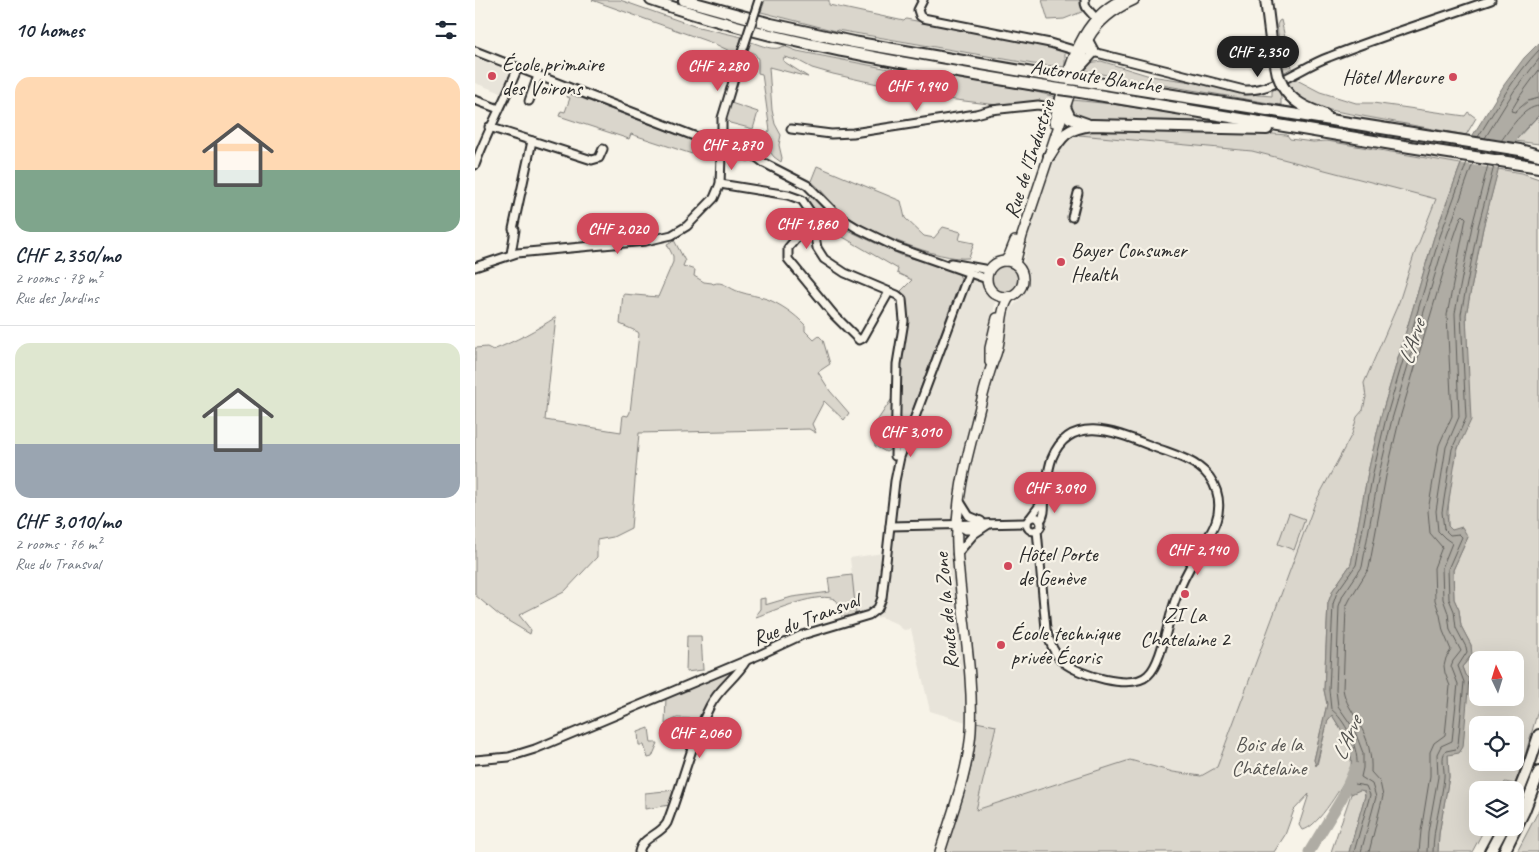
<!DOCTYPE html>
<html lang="en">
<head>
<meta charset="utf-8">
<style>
	body { margin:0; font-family:Caveat,sans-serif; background:#f6f6f7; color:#1f2937; height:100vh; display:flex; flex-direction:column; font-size:19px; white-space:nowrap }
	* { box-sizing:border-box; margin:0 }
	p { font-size:16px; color:#747a83 }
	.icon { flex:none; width:28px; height:28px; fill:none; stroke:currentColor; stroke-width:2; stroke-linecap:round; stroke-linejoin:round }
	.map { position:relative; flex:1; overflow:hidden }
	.panel { display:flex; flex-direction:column; background:#fff; width:475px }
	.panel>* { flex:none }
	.needle { width:32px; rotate:356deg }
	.fabs { position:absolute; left:994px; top:651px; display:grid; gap:10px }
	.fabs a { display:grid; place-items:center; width:55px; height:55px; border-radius:10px; background:#fff; box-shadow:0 5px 20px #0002; font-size:25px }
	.price { position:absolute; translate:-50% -42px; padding:0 11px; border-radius:18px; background:#d1495b; color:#fff; font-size:16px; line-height:32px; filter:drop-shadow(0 1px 2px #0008) }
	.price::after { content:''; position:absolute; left:50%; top:30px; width:15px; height:11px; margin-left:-8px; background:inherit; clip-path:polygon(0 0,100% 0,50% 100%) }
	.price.on { background:#222; color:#fff }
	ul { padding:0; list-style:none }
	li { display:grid; align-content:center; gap:10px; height:265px; padding:0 15px }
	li+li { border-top:1px solid #e0e1e3 }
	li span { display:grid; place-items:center; height:155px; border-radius:15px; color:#555 }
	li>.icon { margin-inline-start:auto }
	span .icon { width:90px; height:90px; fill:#fffc; stroke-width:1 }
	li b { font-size:21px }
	h2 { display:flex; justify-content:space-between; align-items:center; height:60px; padding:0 15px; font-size:21px }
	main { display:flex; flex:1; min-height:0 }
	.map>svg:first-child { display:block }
</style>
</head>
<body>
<main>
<section class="panel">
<h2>10 homes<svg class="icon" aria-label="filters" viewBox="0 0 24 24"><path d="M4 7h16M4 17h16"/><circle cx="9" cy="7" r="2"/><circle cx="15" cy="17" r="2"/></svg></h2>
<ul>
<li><span style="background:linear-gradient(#ffd9b3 60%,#7fa58c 0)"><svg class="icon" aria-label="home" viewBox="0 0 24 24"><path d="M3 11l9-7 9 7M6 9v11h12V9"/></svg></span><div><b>CHF 2,350/mo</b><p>2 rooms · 78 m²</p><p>Rue des Jardins</p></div></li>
<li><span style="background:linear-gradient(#dfe7d0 65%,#9aa5b1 0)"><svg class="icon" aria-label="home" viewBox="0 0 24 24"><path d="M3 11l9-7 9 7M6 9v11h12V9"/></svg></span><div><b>CHF 3,010/mo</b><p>2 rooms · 76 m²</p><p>Rue du Transval</p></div></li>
</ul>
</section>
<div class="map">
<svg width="1064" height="852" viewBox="0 0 1064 852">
	<rect width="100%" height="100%" fill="#f7f3e8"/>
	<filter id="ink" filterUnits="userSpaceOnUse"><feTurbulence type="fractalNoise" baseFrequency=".02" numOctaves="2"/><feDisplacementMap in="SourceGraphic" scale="10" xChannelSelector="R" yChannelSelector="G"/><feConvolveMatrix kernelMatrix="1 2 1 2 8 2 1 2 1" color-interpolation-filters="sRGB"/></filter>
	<g filter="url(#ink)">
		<g fill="#e8e4da">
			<polygon points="0,58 36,71 27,93 0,83"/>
			<polygon points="602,135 777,151 961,199 939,255 924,302 889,383 891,397 888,410 882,417 877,434 840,503 742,767 727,776 698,772 655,760 500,810 521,727 501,722 491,722 455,711 436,629 429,630 420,623 406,617 382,621 375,558 408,553 417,455 423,449 488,274 507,283 520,302 517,324 531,327 536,308 548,296 553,270 548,265 559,209 572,168 586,147"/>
		</g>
		<g fill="#dad6cc" stroke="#82807c" fill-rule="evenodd">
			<polygon points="117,0 145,0 219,26 267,37 261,54 240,44"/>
			<polygon points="290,0 354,0 354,5 429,21 431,19 559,43 590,52 590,67 558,64 362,30 361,31 286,12"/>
			<polygon points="567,0 607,0 609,11 589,19 573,20"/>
			<polygon points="806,20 817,68 808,73 802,25 804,21"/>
			<path d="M276,42C286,45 299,52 309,46L322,51L419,70L420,68L553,90L581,97L577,102L562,101L530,106L416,92V87L358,74L337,68L324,61L309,57L308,61L333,77L294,67L297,110L300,124L306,135L304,145L307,158L306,162L299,157L283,136L295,131L287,74L283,73V59L280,54L273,51Z"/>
			<polygon points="626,61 675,76 717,82 719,79 758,90 783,95 797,96 797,91 803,87 806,94 806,105 645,78 609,70 613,63"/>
			<polygon points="818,78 845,92 881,103 898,103 990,116 993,112 1001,118 991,135 849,109 831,102 819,94 811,82"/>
			<polygon points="93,93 222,142 217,154 156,134 154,139 84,116 86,111 90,112 95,98 92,97"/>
			<polygon points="597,100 637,104 740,120 739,124 611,121 597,115"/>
			<polygon points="256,103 283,112 278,129 255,123 251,119"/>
			<polygon points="1064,115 1064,144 1040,141"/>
			<path d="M602,131L786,133L812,135L815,139L838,142L852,141L986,164L959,237L906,416L893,472L876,564L858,590L853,603L849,690L852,704L839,760L842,765L853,720L857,715C867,731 876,747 877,767C870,781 843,829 827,830L824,825L834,794L819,810L810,835L799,852H470C483,810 502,766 501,722L521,726L501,810L655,760L698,772L726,776L742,767L840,503L877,434L882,417L888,410L891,397L889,383L924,302L939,255L961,199L777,151L604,135Z"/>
			<path d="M342,166L426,201L430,218L449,236L459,238L468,227L486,232L484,240L499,243L494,258C465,261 392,232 368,213C356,204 348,190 336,181Z"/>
			<path d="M1023,169L1047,173L1064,179V707L1049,759L1040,784L1030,782L1027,790H1002V828H1010L997,852H963L964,834L974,777L973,755L990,675L987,667L995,658L996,645L986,626L984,610L979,599L978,570L993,537L977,530L973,526C972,504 978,458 987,438L992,345L991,315L1008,228ZM1002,660H1040V698H1002ZM1002,725H1040V762H1002Z"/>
			<polygon points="335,194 350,211 368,228 428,256 469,266 483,272 486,279 423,449 425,364 431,304 430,297 426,291 437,280 422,273 423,269 361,233 359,235 333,201"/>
			<path d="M199,240L210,261L208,266L220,270L219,276L229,282L237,283L238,284C248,280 254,289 265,292C274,295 283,296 292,299C305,304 320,314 330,325V331L339,340L344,336L348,340L355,364L343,372L355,391L374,413L369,420L349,401L337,424L341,433L334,429L164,433L156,528L138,537L122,540V557L89,592L44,615L56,630L55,634L25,616L0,595V348L12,347L18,350C41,341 61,330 81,317L70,420L146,432L148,415L153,416L155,412L164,334L163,332L145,324L148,294L183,297L198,262V256L192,244Z"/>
			<circle cx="530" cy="278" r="14"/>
			<polygon points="418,397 415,450 411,452 400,446 396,430"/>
			<polygon points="814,513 830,519 819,550 803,544"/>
			<path d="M377,575L381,614L367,618C366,613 365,604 361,600C346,590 298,611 281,617L282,613L285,609V599L290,598V605L317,597L355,592L353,578Z"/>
			<polygon points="212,636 226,636 228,670 211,672"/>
			<path d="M262,667L263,670C248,686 234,698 226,719L202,718L190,724L191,697Z"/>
			<polygon points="174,728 176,743 183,743 177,757 173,758 169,745 164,745 163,732"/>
			<polygon points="885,789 889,791 890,796 874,852 856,852 876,794"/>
			<polygon points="200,790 195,805 170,809 170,793"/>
			<polygon points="1064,810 1064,852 1042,852"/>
		</g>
		<path fill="#afaca4" stroke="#7a7874" d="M1064,43V115L1050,129L1026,159L1008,228L991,315L996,420L982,450L972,512L973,526L977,530L987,527L993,537L978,570L979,599L984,610L986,626L996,645L997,654L987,667L990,675L994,679L988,747L984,753L973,755L974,777L964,834L963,852H874L890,796L889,791L885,790L876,794L872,776C884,755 869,734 857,715L853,720L841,766L839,760L852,704L849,690L853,603L858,590L876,564L893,472L906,416L959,237L986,164L998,135L1029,85L1049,58Z"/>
		<polygon fill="#f7f3e8" points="995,135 1042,143 1028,160 1026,169 983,163"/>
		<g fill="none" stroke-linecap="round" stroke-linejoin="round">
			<g stroke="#605f5b" stroke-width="1">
				<polyline points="1064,70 1045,96 1036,111 1040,112 1053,101 1064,98"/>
				<path d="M1003,137C1022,107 1039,76 1064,50"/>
				<polyline points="1010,138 1039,91 1064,59"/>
				<path d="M1026,141C1035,129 1048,107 1064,106"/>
				<path d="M879,852L895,795L891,786L879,784C877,776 882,773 882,765C883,746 870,720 856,709L854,690L858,604L862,592L881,565L898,473L911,418L964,239L992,162"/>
				<polyline points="886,852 901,797 897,784 886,777 888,768 888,753 879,729 863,706 861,690 864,606 868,595 887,567 904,474 917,419 970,241 998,163"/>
				<path d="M894,852L908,796L905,782L896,772C897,756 893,738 884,724C878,711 870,703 868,689L871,607L875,599L894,568L911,476L924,421L977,243L986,217L988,215L991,218L972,315L977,416L964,445L953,511L955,533L967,547L959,568L960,600L965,615L968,631L976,650L971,658L969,666L970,673L975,686L970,735L959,743L955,752V776L946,831L944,852"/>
				<polyline points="952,852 953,832 963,777 962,754 966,746 977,741 983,684 976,666 978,661 986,651 975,630 973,613 968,599 967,568 977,543 970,538 963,531 961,511 971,447 984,417 980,313 997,226 1013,165"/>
				<path d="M958,852C958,827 967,802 969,777C970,768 965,757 971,751L981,749L983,745L989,682L983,666L992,652L991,647L981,628L979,611L974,599L973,569L987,537L984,534L975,535L969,529L967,512L977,449L991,418L986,314L1003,227L1019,166"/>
			</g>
			<polyline stroke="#afaca4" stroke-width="11" points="834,852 867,798 880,768"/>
			<g stroke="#2b2b2b" stroke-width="11">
				<g id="minor">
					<polyline points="448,0 443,10 445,16 448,18 575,43 602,51 605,51"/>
					<path d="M610,0C609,11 620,13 622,22"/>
					<path d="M606,49L769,90C797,92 828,66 854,57C907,36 962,19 1016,0"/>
					<polyline points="0,51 219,136 236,139 245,136 251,137 259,144 276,153 289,163 332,185 364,217 382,228 421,247 512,279"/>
					<polyline points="605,68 620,52 613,39"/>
					<polyline points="0,100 24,109"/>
					<polyline points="54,101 63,76"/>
					<polyline points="14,127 117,160 124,158 128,149"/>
					<polyline points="316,129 356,134 378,133 501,114 516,110 563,105 583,109"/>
					<polyline points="247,136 247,118 267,52"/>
					<polyline points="221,138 237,148 240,153 244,155 260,152 273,156"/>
					<path d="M0,165C12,131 30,101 43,67"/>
					<polyline points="245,184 313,195 327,200 336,213 342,248 349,259 370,273 422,295 427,299 429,321 422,364 420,456"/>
					<polyline points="597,217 603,193"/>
					<polyline points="337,220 313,248 313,259 359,315 384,340 388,338 414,292"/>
					<polyline points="36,254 40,230 38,229 57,141"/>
					<polyline points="476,263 514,270"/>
					<polyline points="0,267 42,253 171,241 197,235 212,226 239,198 245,184 246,156"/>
					<polyline points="484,500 494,516 506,521"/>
					<circle cx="559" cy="524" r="7"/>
					<polyline points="556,517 568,501"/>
					<polyline points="482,524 491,530 503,530"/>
					<polyline points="415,526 552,523"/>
					<path d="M562,530L571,629C574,641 578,653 588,662C604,675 656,691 673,675C687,663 693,618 701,598C706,583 713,570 721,557C727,545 737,534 741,521C748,501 741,479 724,467C711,457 694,453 679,447C645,434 596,411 577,458C573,469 572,481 570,492C568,502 572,513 565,521"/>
					<polyline points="482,554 499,534 514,524"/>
					<polyline points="0,760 34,757 60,749 284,655 327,635 394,615 403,608 407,598 420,481 425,457 494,273"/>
					<path d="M164,852C167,837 185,835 192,823C207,785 216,743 235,706C244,688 261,678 271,661"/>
				</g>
			</g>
			<g stroke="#2b2b2b" stroke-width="12">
				<g id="major">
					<path d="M579,122C592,78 601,22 646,0"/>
					<polyline points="530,261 534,256 540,241"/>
					<circle cx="530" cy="279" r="18"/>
					<path d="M540,264L547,236L613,39C623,21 641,8 659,0"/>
					<polyline points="515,362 515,348 522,318"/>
					<path d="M465,852C477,813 493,773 496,731C499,669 485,608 482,546C480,503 490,464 501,423C507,399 512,376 521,354C528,335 523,312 535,296"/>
				</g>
			</g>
			<g stroke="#2b2b2b" stroke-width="14">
				<g id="highway">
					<path d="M176,0C308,46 446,66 584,89"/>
					<polyline points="209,0 296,24 378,42 587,78"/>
					<polyline points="791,0 796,40 803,75"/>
					<polyline points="603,80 1045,150 1064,155"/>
					<path d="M807,85C816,102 833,109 850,115"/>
					<polyline points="599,91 935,147 1064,167"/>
					<polyline points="586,99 595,118 612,124"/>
					<path d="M574,156C587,135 592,128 617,125L792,129"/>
					<polyline points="1040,801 1052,771 1064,735"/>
					<polyline points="1015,852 1028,828"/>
					<polyline points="1029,852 1049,811 1064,772"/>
				</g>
			</g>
			<use href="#minor" stroke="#f7f3e8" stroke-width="7"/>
			<use href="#major" stroke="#f7f3e8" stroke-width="9"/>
			<use href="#highway" stroke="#f7f3e8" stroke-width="10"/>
			<g stroke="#2b2b2b" stroke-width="11" stroke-linecap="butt">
				<polyline id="minor-bridge" points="267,52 284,0"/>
			</g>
			<g stroke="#2b2b2b" stroke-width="14" stroke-linecap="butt">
				<g id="highway-bridge">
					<polyline points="803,75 807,85"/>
					<polyline points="587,78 603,80"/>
					<polyline points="584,89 599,91"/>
				</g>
			</g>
			<use href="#minor-bridge" stroke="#f7f3e8" stroke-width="7"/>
			<use href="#highway-bridge" stroke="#f7f3e8" stroke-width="10"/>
		</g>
	</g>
	<g fill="#d1495b" stroke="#f7f3e8" stroke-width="2">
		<circle cx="17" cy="76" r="5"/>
		<circle cx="978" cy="77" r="5"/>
		<circle cx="586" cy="262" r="5"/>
		<circle cx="533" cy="566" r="5"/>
		<circle cx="710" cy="594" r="5"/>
		<circle cx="526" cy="645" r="5"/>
	</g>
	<g text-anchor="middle" stroke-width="4.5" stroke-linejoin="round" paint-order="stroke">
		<g font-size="21" fill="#2b2b2b" stroke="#f7f3e8" text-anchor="start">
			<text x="27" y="71">École primaire<tspan x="27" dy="24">des Voirons</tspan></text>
			<text x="968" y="84" text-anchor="end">Hôtel Mercure</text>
			<text x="596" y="257">Bayer Consumer<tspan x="596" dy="24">Health</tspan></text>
			<text x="543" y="561">Hôtel Porte<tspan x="543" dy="24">de Genève</tspan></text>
			<text x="710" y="622" text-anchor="middle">ZI La<tspan x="710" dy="24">Chatelaine 2</tspan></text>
			<text x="536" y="640">École technique<tspan x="536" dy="24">privée Écoris</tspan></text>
		</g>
		<g font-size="21" fill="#2b2b2b" stroke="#f7f3e8">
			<text transform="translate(621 76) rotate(9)" y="7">Autoroute Blanche</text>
			<text transform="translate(554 159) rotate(-72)" y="7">Rue de l'Industrie</text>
			<text transform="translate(471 611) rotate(-95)" y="7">Route de la Zone</text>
			<text transform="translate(331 619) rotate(-21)" y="7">Rue du Transval</text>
		</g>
		<g font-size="21" fill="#575653" stroke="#f7f3e8">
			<text x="794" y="751">Bois de la<tspan x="794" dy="24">Châtelaine</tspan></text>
		</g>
		<g font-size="22" font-style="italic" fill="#53524f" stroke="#f7f3e8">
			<text transform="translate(936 342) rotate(-73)" y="8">L'Arve</text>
			<text transform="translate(871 738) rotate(-67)" y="8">L'Arve</text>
		</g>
	</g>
</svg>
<div class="fabs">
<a><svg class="needle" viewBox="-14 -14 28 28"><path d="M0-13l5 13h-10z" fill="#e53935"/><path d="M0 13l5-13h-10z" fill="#747a83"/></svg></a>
<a><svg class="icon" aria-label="locate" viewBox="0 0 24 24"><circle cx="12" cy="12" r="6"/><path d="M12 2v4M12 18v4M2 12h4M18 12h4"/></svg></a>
<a><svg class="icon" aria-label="layers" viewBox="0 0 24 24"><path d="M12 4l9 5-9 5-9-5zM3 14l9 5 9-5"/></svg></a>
</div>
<b class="price on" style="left:783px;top:78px">CHF 2,350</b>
<b class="price" style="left:243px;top:92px">CHF 2,280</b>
<b class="price" style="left:442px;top:112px">CHF 1,940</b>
<b class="price" style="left:257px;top:171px">CHF 2,870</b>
<b class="price" style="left:332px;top:250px">CHF 1,860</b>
<b class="price" style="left:143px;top:255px">CHF 2,020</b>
<b class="price" style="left:436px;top:458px">CHF 3,010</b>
<b class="price" style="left:580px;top:514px">CHF 3,090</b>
<b class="price" style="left:723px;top:576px">CHF 2,140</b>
<b class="price" style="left:225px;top:759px">CHF 2,060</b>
</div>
</main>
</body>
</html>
